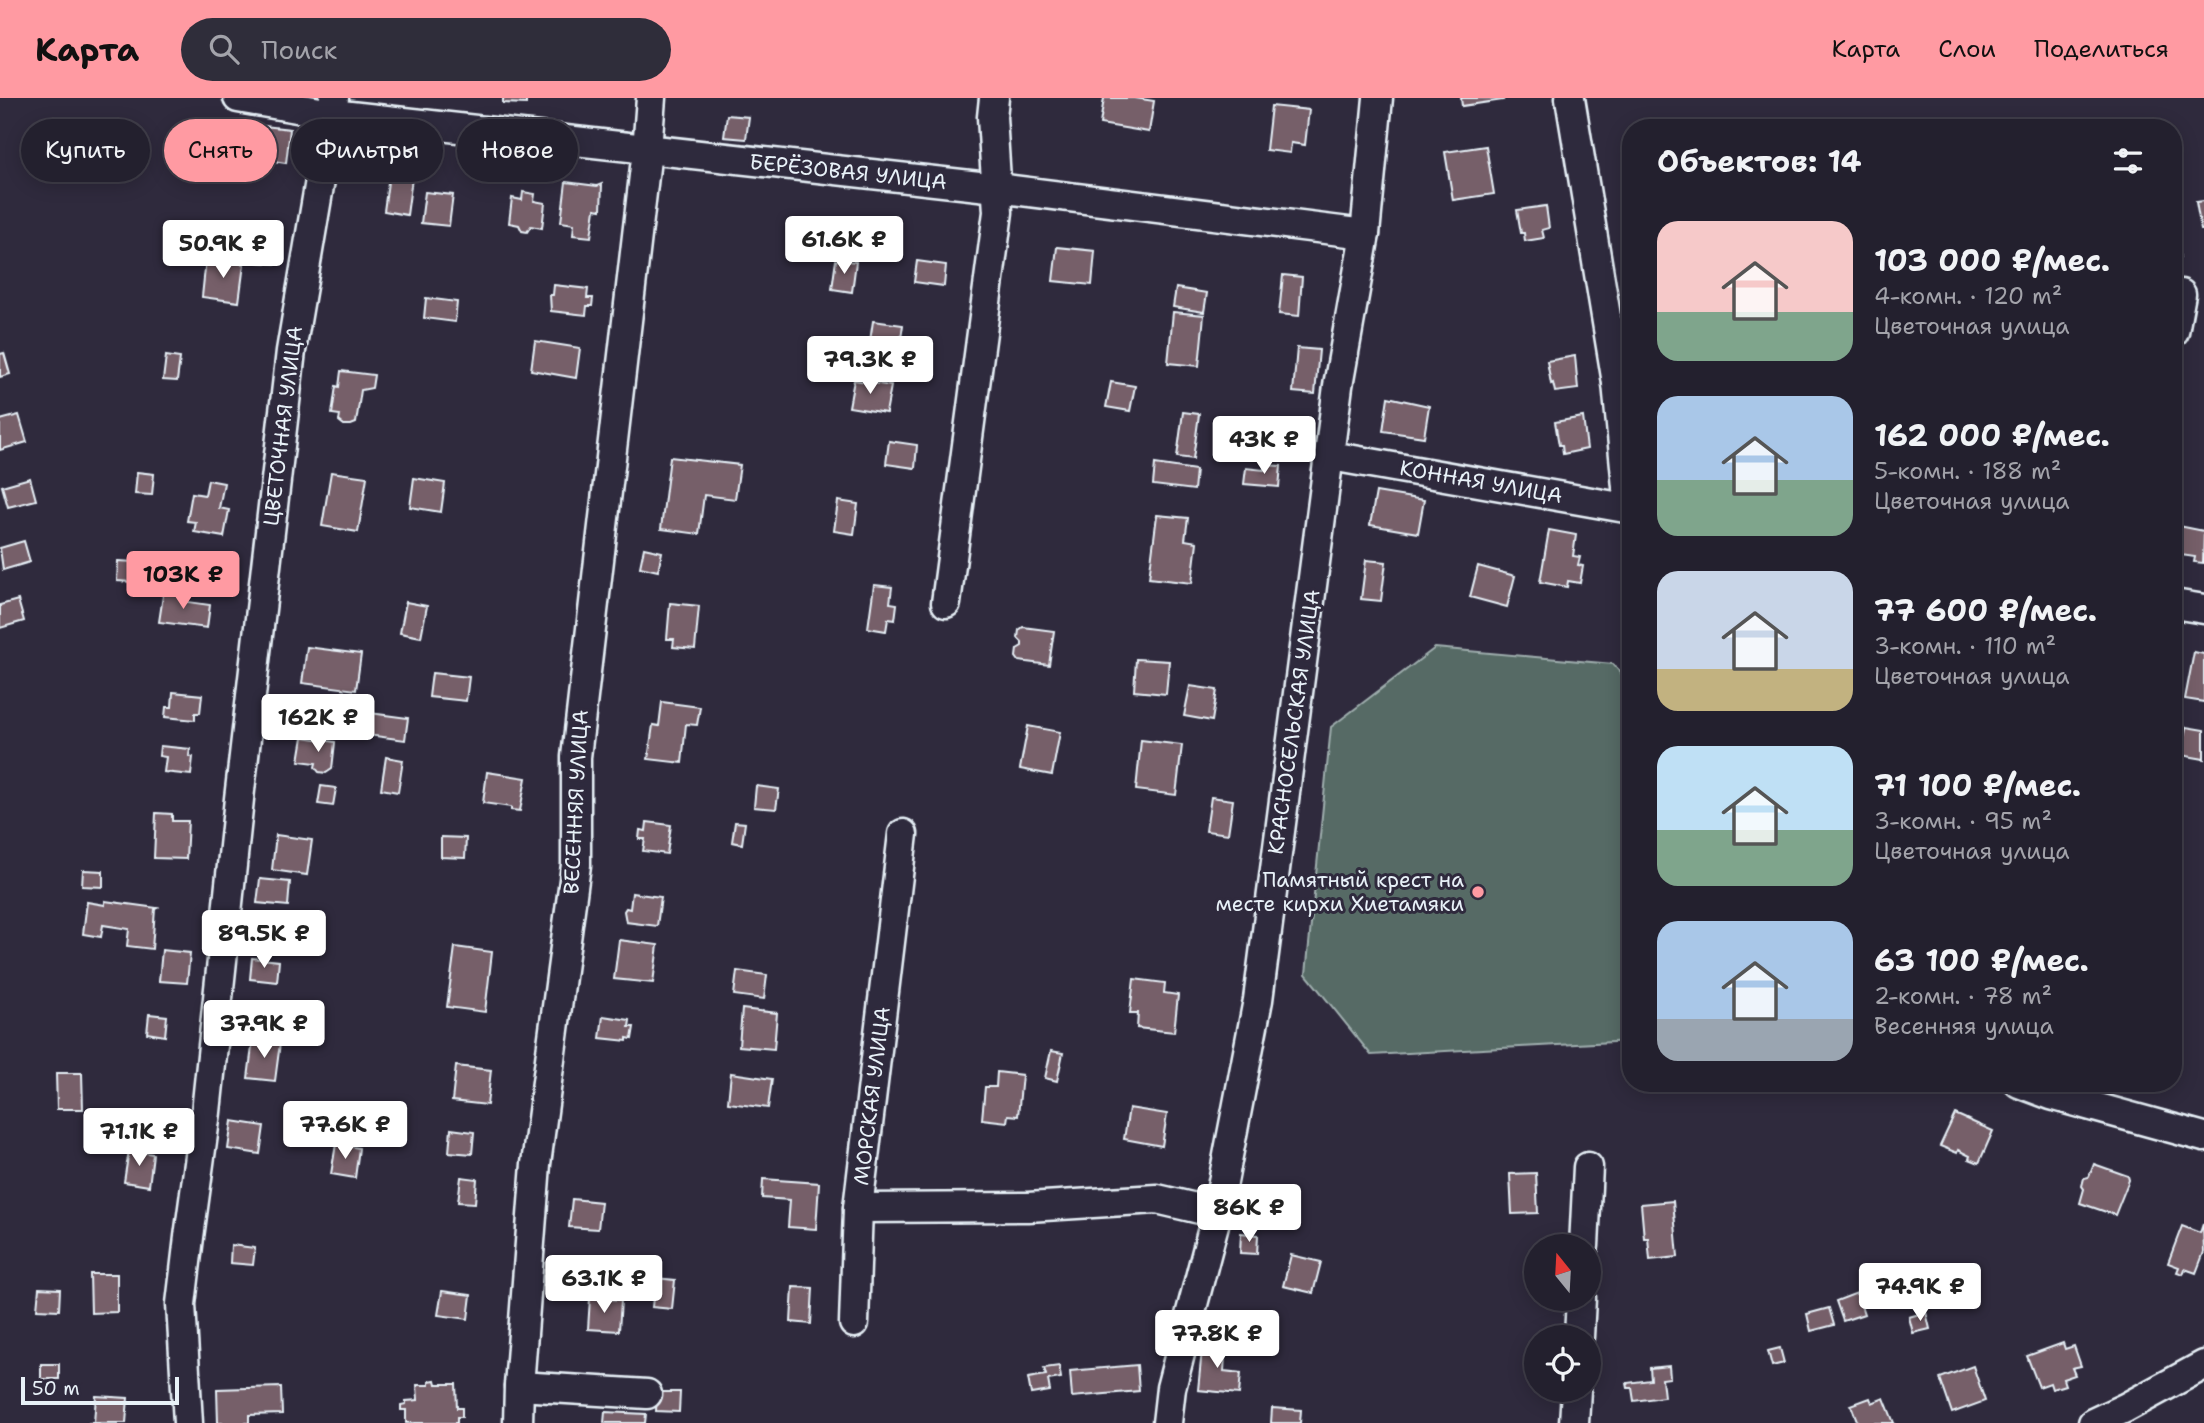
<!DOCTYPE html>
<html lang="ru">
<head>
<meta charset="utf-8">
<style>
	body { margin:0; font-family:"Shantell Sans",sans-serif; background:#2f2d3a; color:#f1f3f6; height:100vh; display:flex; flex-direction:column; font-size:26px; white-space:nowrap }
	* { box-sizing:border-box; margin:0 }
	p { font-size:23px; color:#a3a3aa }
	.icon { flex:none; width:38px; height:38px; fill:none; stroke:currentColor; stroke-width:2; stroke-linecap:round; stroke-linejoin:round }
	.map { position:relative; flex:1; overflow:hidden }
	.details { position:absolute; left:1622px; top:21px; width:560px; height:973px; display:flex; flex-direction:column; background:#23202e; border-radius:28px; box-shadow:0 4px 18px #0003,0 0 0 2px #403e4a }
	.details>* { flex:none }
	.top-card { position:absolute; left:21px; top:21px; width:665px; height:63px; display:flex; gap:14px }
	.needle { width:46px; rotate:342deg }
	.fabs { position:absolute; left:1524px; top:1136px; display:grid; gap:14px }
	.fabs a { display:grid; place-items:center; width:77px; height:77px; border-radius:50%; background:#23202e; box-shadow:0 4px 18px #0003,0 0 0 2px #403e4a; font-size:35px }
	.scale { position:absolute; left:21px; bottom:18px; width:158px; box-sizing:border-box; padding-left:7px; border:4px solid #e8f1f8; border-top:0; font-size:19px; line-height:24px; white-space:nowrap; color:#e8f1f8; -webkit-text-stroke:5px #2f2a3d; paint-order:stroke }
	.price { position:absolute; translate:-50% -60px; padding:0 16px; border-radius:7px; background:#fff; color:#222; font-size:23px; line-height:46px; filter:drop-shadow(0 2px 4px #0008) }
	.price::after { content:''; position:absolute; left:50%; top:42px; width:21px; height:16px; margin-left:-10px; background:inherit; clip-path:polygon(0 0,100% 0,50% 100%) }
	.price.active { background:#ff9aa2; color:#111 }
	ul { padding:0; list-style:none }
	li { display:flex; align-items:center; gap:21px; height:175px; padding:0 35px }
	li span { display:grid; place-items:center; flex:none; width:196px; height:140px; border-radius:21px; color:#555 }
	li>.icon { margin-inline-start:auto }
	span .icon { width:84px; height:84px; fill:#fffc; stroke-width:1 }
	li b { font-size:30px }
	h2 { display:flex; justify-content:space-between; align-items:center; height:84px; padding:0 35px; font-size:30px }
	.tag { padding:0 24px; border-radius:32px; background:#23202e; box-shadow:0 4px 18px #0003,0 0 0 2px #403e4a; font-size:24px; line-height:63px }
	.tag.active { background:#ff9aa2; color:#111 }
	header { display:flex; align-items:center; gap:42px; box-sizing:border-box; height:98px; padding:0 35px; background:#ff9aa2; color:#111 }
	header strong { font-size:33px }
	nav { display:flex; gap:38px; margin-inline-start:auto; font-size:24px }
	.search { width:490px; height:63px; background:#2f2d3a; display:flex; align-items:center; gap:18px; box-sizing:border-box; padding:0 24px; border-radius:38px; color:#a3a3aa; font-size:26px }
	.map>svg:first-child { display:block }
</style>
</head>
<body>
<header>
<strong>Карта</strong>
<div class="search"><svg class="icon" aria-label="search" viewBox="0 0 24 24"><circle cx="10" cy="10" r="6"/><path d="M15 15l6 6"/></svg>Поиск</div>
<nav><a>Карта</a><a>Слои</a><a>Поделиться</a></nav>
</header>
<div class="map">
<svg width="2204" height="1325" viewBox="0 0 2204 1325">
	<rect width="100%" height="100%" fill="#2f2a3d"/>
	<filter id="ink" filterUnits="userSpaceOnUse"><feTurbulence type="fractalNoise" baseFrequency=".0143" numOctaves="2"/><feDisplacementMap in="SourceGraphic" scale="14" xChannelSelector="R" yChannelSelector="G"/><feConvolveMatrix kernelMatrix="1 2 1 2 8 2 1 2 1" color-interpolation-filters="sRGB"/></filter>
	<g filter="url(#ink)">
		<polygon fill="#566b65" stroke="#9faeae" stroke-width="2" points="1435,550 1613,566 1631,587 1631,943 1371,957 1306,876 1331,629"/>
		<g fill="#765e69" stroke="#e8f1f8" stroke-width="2">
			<polygon points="503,0 526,0 526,6 503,5"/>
			<polygon points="1104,0 1135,0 1154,3 1149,34 1100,26"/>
			<polygon points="1461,0 1502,0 1503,2 1462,8"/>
			<polygon points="1271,8 1309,12 1305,47 1291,45 1290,55 1266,52"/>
			<polygon points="727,17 749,19 746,41 724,39"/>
			<polygon points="264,28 290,31 286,65 260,61"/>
			<polygon points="198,42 232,46 228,80 194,76"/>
			<polygon points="1631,47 1631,77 1628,78 1626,70 1630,69 1627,48"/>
			<polygon points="1486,48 1494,96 1453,102 1445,54"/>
			<polygon points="389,77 412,80 407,117 384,113"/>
			<polygon points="566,84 597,88 602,86 601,112 595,111 591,139 573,137 574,126 561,124"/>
			<polygon points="425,94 453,97 449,128 421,125"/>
			<polygon points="523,94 535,96 534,103 545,105 542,130 531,128 527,134 522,133 519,127 509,125 512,100 522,102"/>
			<polygon points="2204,103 2204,132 2201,132 2196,104"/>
			<polygon points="1546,108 1549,130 1542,132 1544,140 1525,143 1524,135 1521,135 1517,112"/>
			<polygon points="2174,129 2176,129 2180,159 2174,160"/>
			<polygon points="237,139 278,143 276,166 234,162"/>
			<polygon points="1057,149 1095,153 1092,187 1053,183"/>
			<polygon points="206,161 244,166 239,204 202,199"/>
			<polygon points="836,162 856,164 852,194 832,191"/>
			<polygon points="917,163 946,167 944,188 914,184"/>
			<polygon points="1283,177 1302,179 1299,218 1279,216"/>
			<polygon points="554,187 588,191 587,200 593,200 592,208 587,208 586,217 551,213 550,197 553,197"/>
			<polygon points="1176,190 1207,195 1204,214 1173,209"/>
			<polygon points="426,200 457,204 455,224 424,220"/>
			<polygon points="1173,214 1204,217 1199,268 1168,265"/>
			<polygon points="873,223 903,227 900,247 870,243"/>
			<polygon points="535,243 580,250 576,280 531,272"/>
			<polygon points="1297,250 1319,252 1315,296 1293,294"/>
			<polygon points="4,255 10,276 0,279 0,256"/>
			<polygon points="166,258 180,260 177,283 163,282"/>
			<polygon points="1575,258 1578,291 1555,294 1553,285 1551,286 1547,263"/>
			<polygon points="341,273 374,277 372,290 361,292 356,325 351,327 344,327 339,323 340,317 332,316 336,288 339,289"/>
			<polygon points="854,282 891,288 886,315 849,309"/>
			<polygon points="1111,284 1135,288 1130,313 1106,309"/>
			<polygon points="1388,299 1429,308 1424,339 1383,333"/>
			<polygon points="1183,314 1199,316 1193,361 1177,359"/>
			<polygon points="19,317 27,344 0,352 0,322"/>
			<polygon points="1583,319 1587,351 1563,356 1562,347 1559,347 1555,324"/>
			<polygon points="889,343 917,347 915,370 886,366"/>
			<polygon points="670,359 740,367 735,401 704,397 699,436 661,431"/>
			<polygon points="1155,366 1196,372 1194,392 1153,387"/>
			<polygon points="1264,367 1281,368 1279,389 1244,386 1246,370 1264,372"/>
			<polygon points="137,374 154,376 152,397 135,396"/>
			<polygon points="331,374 367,379 358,434 322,428"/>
			<polygon points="30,380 36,402 8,409 2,388"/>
			<polygon points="414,380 445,385 441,414 410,409"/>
			<polygon points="208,382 224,385 219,410 229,412 224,439 194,434 196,424 187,423 192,395 205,397"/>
			<polygon points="1376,394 1424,402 1418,435 1370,427"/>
			<polygon points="838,403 858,406 854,436 834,433"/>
			<polygon points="1157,417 1188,420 1185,442 1197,444 1192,485 1149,480"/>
			<polygon points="2179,428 2204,433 2203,465 2194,464 2195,459 2174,456"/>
			<polygon points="1549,432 1576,437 1573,458 1580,459 1578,467 1583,468 1580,485 1568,483 1567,489 1540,484"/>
			<polygon points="24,443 30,464 3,472 0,450"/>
			<polygon points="644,450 662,454 658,473 640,469"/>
			<polygon points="1366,462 1386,464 1381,503 1361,501"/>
			<polygon points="118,463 134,464 132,484 117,483"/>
			<polygon points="1478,468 1515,478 1507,509 1470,499"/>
			<polygon points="874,487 892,489 890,505 897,506 895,522 888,521 886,533 868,530"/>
			<polygon points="164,491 182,493 181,503 210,507 207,530 159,524"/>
			<polygon points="18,502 24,523 0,530 0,507"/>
			<polygon points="406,504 427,508 421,539 400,535"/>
			<polygon points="670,505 699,508 695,551 673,549 674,541 667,541"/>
			<polygon points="1023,529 1054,533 1049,567 1019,563 1016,559 1017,551 1022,548 1022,544 1018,540 1019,532"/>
			<polygon points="307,549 361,556 356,592 302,585"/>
			<polygon points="2194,554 2204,556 2204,604 2185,601"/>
			<polygon points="1136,561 1169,563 1166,596 1134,593"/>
			<polygon points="432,575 469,579 466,603 429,599"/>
			<polygon points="1190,588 1217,592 1212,623 1184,618"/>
			<polygon points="173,594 202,597 200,615 195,615 195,622 165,619 166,609 172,609"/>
			<polygon points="662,604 700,609 697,627 686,626 682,665 648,661 653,627 659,628"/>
			<polygon points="370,615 408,620 405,642 367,637"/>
			<polygon points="1028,628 1060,634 1052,677 1020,671"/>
			<polygon points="2186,629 2204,632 2204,661 2181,657"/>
			<polygon points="303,639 335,644 332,671 326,675 319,674 315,669 316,665 299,663"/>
			<polygon points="1141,642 1182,647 1176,697 1136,692"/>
			<polygon points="160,648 190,651 189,658 193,659 191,677 164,674 166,659 159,658"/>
			<polygon points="386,659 403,662 398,694 381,691"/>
			<polygon points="487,674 526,680 520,713 511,712 511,709 483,705"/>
			<polygon points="321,688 336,690 333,708 318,706"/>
			<polygon points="756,688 779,691 776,711 754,709"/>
			<polygon points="1211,699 1233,702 1228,736 1206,733"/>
			<polygon points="156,715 172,716 172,723 188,723 186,761 154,760"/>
			<polygon points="647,724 671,727 667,756 643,753 645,741 639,741 640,732 646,733"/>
			<polygon points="735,724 745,725 742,746 732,744"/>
			<polygon points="276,737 312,742 307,777 272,772"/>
			<polygon points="441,739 466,740 465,760 441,759"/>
			<polygon points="83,772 103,773 103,789 82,788"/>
			<polygon points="260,781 290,784 288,808 257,805"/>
			<polygon points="632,795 661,799 657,828 626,824 624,813 626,810 630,811"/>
			<polygon points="105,803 157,810 155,811 152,851 127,848 129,831 103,827 101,839 83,836 87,804 105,807"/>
			<polygon points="619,842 658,847 653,885 614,881"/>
			<polygon points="455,849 492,854 485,914 447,909"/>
			<polygon points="162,852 190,855 187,885 159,883"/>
			<polygon points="252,860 279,863 277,884 250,881"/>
			<polygon points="737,873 767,877 764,901 734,897"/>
			<polygon points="1134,881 1165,885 1164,895 1178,897 1174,934 1137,930 1138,915 1130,915"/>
			<polygon points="742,911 777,915 774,951 739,948"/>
			<polygon points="149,916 167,918 165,938 147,935"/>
			<polygon points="603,918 630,922 629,929 634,929 632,941 627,940 627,943 600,940"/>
			<polygon points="253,941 280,945 275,983 248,980"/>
			<polygon points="1051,953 1063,955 1057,983 1045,980"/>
			<polygon points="456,968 491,972 487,1007 452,1003"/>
			<polygon points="997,974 1022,977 1018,1018 1008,1017 1007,1024 982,1021 985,989 996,989"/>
			<polygon points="56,975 82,975 83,1011 57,1011"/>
			<polygon points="731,975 772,981 768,1010 728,1005"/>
			<polygon points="1129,1010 1167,1016 1162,1048 1124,1041"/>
			<polygon points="1955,1016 1993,1033 1979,1065 1969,1061 1970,1058 1958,1052 1957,1055 1940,1048"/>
			<polygon points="232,1023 264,1028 260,1056 228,1051"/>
			<polygon points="451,1031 474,1034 472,1056 449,1054"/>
			<polygon points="336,1046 359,1050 355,1080 331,1076"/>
			<polygon points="129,1052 153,1056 149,1088 124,1084"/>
			<polygon points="2094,1066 2128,1078 2129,1082 2115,1117 2080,1105 2084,1091 2082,1088 2084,1080 2089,1079"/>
			<polygon points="1536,1075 1538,1115 1512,1116 1510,1076"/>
			<polygon points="461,1079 477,1081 475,1105 458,1104"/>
			<polygon points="763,1081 819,1085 816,1131 788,1129 790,1102 762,1100"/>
			<polygon points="572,1101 601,1104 598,1131 569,1129"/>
			<polygon points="1673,1103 1678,1159 1650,1162 1648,1140 1644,1140 1641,1106"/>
			<polygon points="2203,1126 2204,1154 2196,1175 2185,1171 2183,1176 2177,1174 2179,1169 2168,1165 2182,1128 2200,1135"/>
			<polygon points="1241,1135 1258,1137 1257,1156 1240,1155"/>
			<polygon points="231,1147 255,1150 253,1167 230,1165"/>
			<polygon points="1291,1157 1321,1164 1313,1195 1283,1188"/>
			<polygon points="90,1176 117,1176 117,1214 91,1215"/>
			<polygon points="655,1180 675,1182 672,1211 652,1209"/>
			<polygon points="793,1189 813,1190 811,1226 791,1224"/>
			<polygon points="39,1190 60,1191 59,1212 37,1211"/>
			<polygon points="442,1193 471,1197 468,1221 438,1217"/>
			<polygon points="1857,1195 1864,1216 1843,1223 1836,1203"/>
			<polygon points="590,1200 621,1202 619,1233 588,1231"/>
			<polygon points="1829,1210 1834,1227 1811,1233 1807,1216"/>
			<polygon points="1926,1214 1930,1231 1913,1235 1909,1219"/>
			<polygon points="1203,1242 1226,1244 1224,1273 1241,1275 1239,1296 1198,1292"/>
			<polygon points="2063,1245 2065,1251 2074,1248 2081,1268 2072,1270 2075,1277 2063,1281 2065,1287 2052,1291 2050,1285 2039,1289 2027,1258"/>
			<polygon points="1780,1250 1784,1265 1772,1268 1768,1253"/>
			<rect x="41" y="1266" width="18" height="15"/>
			<polygon points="1137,1267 1139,1293 1072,1299 1070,1273"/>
			<polygon points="1059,1268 1061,1280 1048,1282 1050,1293 1031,1296 1028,1280 1046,1277 1044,1270"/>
			<polygon points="1669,1268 1670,1280 1662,1281 1664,1299 1634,1303 1632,1290 1628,1290 1627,1285 1651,1282 1650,1270"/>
			<polygon points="1973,1268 1985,1303 1952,1315 1940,1280"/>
			<polygon points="435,1282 436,1286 456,1286 457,1310 462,1310 462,1319 457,1319 457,1325 406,1325 406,1312 401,1312 401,1307 406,1306 406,1303 418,1302 417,1287 429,1287 429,1283"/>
			<polygon points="281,1289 282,1316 249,1317 249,1325 218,1325 217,1291"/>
			<polygon points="657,1294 680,1294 679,1314 656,1313"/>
			<polygon points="96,1298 128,1300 126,1325 88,1325 94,1325"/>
			<polygon points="1870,1300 1872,1305 1884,1300 1894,1325 1858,1325 1851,1307"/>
			<polygon points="1272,1310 1301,1312 1300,1325 1271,1325"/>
			<polygon points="605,1314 646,1316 645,1325 604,1325"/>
		</g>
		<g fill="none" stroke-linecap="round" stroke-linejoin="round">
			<g stroke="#e8f1f8" stroke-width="33">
				<g id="minor">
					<polyline points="238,0 332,16 997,90 1365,136"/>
					<polyline points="1570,0 1617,285"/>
					<polyline points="2174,234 2181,196"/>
					<polyline points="1331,358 1631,411"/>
					<polyline points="1629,410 1617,285 1631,283"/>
					<polyline points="946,505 998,114 992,19 994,0"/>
					<polyline points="2174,506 2204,511"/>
					<polyline points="903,736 858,1110 1028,1109 1157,1101 1217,1115"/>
					<polyline points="2019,985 2051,997 2204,1039"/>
					<polyline points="1584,1148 1588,1069"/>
					<polyline points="854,1225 858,1110"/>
					<polyline points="1579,1239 1581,1200"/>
					<polyline points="519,1288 647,1296"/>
					<polyline points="188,1325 181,1206 189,1139 206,1014 239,701 291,253 334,0"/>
					<polyline points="518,1325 519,1288 536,1066 576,767 576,659 647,52 651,0"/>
					<polyline points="1167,1325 1171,1290 1217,1115 1258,902 1338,288 1365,136 1378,0"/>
					<polyline points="1574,1325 1576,1292"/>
					<polyline points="2093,1325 2125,1310 2204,1267"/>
				</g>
			</g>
			<use href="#minor" stroke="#2f2a3d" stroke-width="28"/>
		</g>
	</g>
	<circle fill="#ff9aa2" stroke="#2f2a3d" stroke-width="2.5" cx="1478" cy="794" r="7"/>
	<g text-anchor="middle" stroke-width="6" stroke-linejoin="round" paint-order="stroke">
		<g font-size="21" fill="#e8f1f8" stroke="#2f2a3d">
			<text transform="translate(848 74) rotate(6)" y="7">БЕРЁЗОВАЯ УЛИЦА</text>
			<text transform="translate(283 328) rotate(-83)" y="7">ЦВЕТОЧНАЯ УЛИЦА</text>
			<text transform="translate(1481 384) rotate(10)" y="7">КОННАЯ УЛИЦА</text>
			<text transform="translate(1294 624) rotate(-82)" y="7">КРАСНОСЕЛЬСКАЯ УЛИЦА</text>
			<text transform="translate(576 704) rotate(-87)" y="7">ВЕСЕННЯЯ УЛИЦА</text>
			<text transform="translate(872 998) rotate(-83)" y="7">МОРСКАЯ УЛИЦА</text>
		</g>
		<g font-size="21" fill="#e8f1f8" stroke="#2f2a3d" text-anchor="end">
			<text x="1464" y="789">Памятный крест на<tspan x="1464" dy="24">месте кирхи Хиетамяки</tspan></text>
		</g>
	</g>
</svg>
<div class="fabs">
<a><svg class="needle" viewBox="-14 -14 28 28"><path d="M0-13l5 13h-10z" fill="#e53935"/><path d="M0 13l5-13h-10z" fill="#a3a3aa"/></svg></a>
<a><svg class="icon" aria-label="locate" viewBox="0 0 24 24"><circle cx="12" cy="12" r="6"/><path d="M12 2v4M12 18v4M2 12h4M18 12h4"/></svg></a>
</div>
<div class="scale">50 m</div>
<b class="price" style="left:844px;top:178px">61.6K ₽</b>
<b class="price" style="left:223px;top:182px">50.9K ₽</b>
<b class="price" style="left:870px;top:298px">79.3K ₽</b>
<b class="price" style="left:1264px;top:378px">43K ₽</b>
<b class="price active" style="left:183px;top:513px">103K ₽</b>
<b class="price" style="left:318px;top:656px">162K ₽</b>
<b class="price" style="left:264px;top:872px">89.5K ₽</b>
<b class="price" style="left:264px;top:962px">37.9K ₽</b>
<b class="price" style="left:345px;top:1063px">77.6K ₽</b>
<b class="price" style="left:139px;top:1070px">71.1K ₽</b>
<b class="price" style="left:1249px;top:1146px">86K ₽</b>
<b class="price" style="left:604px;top:1217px">63.1K ₽</b>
<b class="price" style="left:1920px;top:1225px">74.9K ₽</b>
<b class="price" style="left:1217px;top:1272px">77.8K ₽</b>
<div class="top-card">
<a class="tag">Купить</a>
<a class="tag active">Снять</a>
<a class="tag">Фильтры</a>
<a class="tag">Новое</a>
</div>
<section class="details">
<h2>Объектов: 14<svg class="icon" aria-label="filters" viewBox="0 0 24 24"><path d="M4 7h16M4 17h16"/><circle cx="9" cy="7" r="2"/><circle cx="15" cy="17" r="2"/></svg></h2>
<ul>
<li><span style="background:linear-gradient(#f6c9c9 65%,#7fa58c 0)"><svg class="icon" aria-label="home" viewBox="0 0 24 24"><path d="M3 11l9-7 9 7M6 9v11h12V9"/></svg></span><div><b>103 000 ₽/мес.</b><p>4-комн. · 120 m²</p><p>Цветочная улица</p></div></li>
<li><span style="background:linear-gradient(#a9c7e8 60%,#7fa58c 0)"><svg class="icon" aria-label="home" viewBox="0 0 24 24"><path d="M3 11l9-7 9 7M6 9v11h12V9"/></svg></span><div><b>162 000 ₽/мес.</b><p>5-комн. · 188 m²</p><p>Цветочная улица</p></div></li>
<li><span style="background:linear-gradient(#c9d6e8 70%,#c2b280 0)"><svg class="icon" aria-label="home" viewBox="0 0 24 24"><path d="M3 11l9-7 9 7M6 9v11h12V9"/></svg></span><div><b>77 600 ₽/мес.</b><p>3-комн. · 110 m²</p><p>Цветочная улица</p></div></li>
<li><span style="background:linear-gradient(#bfe0f5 60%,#7fa58c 0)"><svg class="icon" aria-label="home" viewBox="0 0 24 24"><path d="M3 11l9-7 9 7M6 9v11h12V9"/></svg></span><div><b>71 100 ₽/мес.</b><p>3-комн. · 95 m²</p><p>Цветочная улица</p></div></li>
<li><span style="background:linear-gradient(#a9c7e8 70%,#9aa5b1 0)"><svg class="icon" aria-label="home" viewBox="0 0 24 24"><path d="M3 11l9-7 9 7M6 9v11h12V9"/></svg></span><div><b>63 100 ₽/мес.</b><p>2-комн. · 78 m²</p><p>Весенняя улица</p></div></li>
</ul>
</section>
</div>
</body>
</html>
